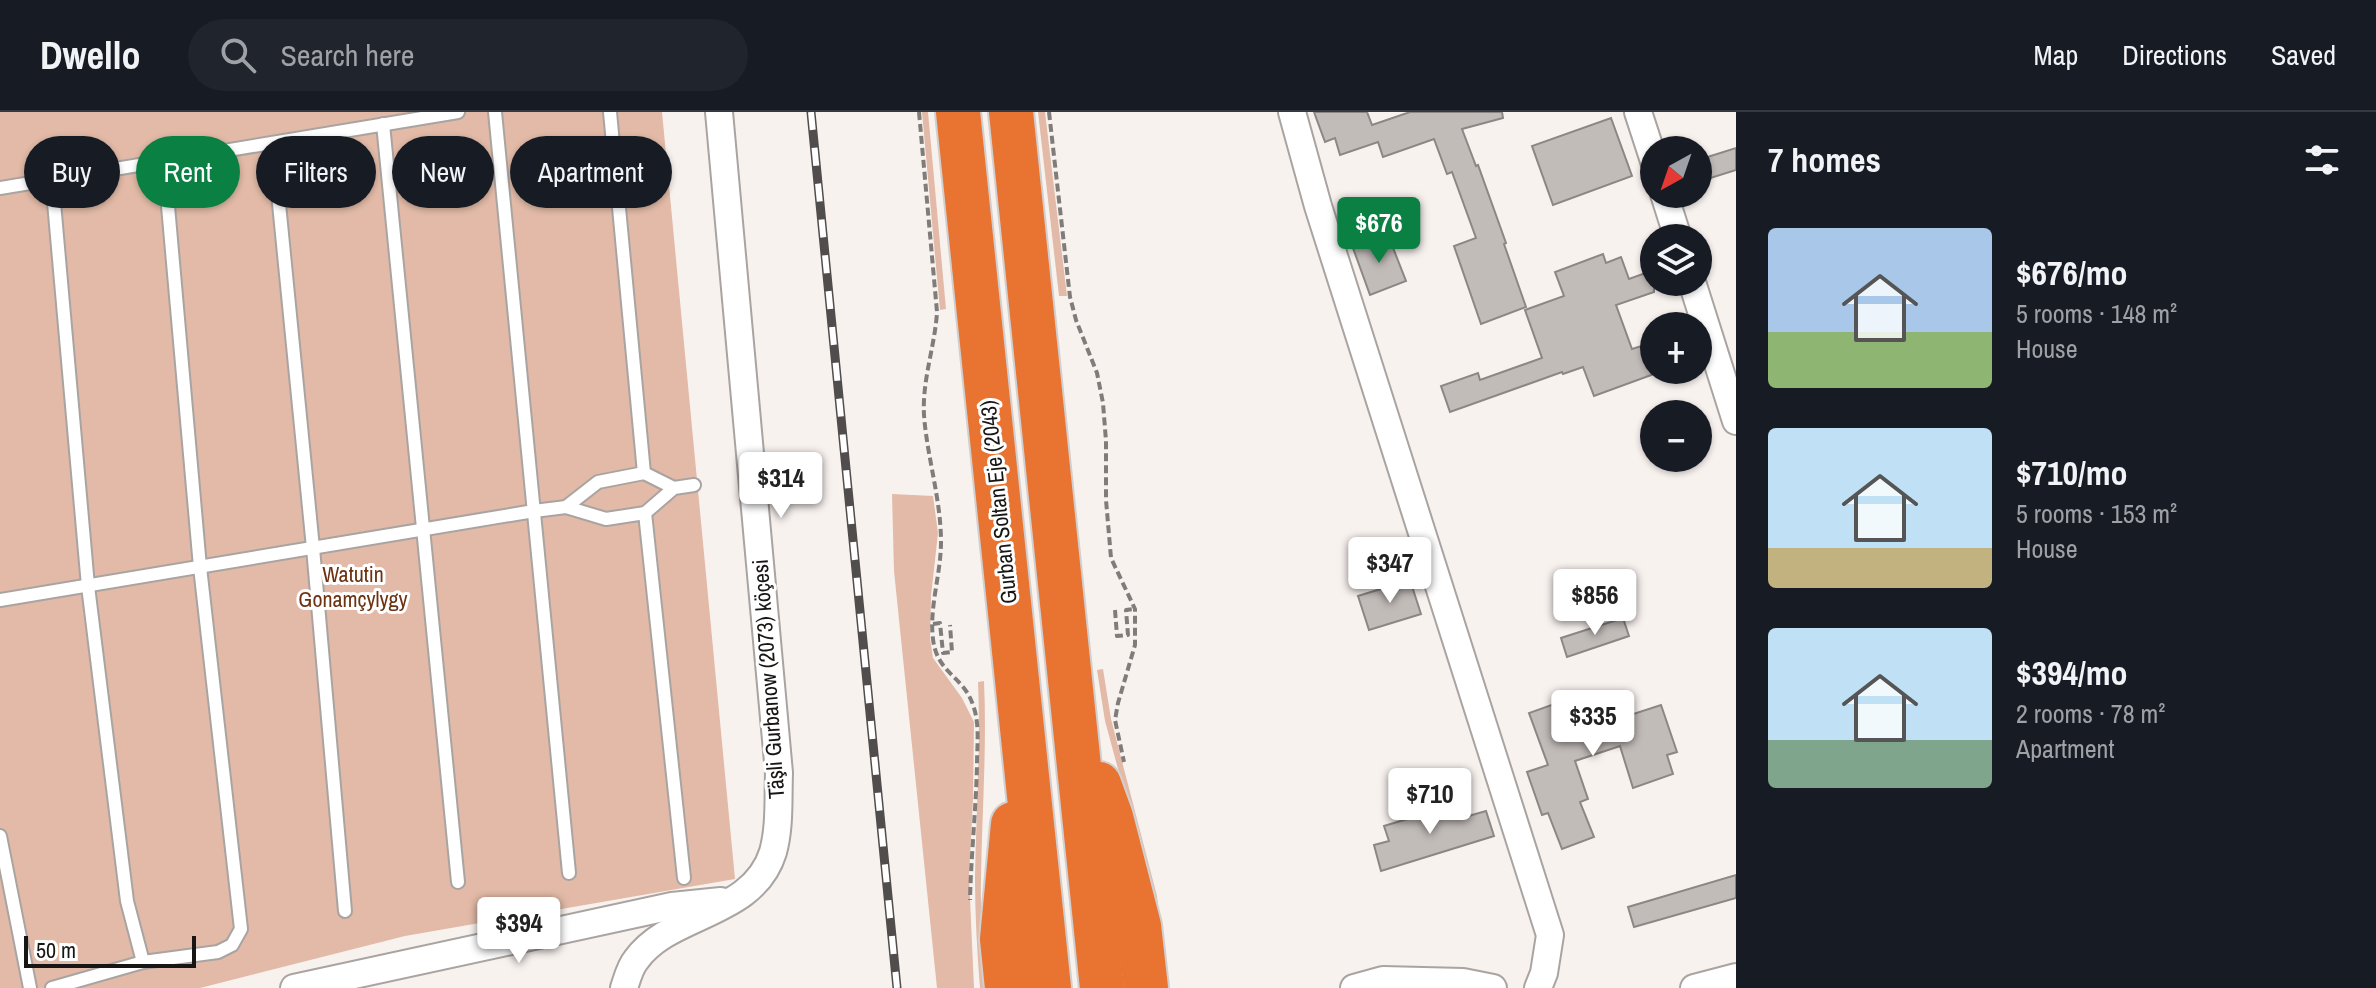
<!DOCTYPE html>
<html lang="en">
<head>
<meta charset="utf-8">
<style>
	body { margin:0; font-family:"Archivo Narrow",sans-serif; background:#20242c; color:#f1f3f6; height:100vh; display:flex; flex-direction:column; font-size:30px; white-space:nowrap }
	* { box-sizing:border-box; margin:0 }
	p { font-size:26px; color:#9ea1a6 }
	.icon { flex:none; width:44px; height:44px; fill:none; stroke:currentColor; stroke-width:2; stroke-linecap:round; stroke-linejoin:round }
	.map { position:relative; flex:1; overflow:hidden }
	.sheet { display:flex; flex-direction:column; background:#171b24; width:640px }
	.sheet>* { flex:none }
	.banner { position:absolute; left:24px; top:24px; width:760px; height:72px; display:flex; gap:16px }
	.needle { width:52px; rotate:220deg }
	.buttons { position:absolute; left:1640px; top:24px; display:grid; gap:16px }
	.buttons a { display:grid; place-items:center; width:72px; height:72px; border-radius:50%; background:#171b24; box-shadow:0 2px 6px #0004; font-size:40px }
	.scale { position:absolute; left:24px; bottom:20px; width:172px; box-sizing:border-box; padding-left:8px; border:4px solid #181615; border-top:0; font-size:22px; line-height:28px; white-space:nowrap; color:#181615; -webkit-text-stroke:6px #fff; paint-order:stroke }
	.price { position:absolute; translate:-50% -68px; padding:0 18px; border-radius:8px; background:#fff; color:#222; font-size:26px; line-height:52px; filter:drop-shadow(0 2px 4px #0008) }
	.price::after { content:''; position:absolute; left:50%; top:48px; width:24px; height:18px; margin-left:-12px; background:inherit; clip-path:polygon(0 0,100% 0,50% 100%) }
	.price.active { background:#0b8043; color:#fff }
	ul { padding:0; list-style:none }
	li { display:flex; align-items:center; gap:24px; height:200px; padding:0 32px }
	li span { display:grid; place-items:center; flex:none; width:224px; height:160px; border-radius:8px; color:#555 }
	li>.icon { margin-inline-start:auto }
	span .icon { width:96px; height:96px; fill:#fffc; stroke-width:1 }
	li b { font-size:34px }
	h2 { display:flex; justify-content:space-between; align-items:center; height:96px; padding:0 32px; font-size:34px }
	.chip { padding:0 28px; border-radius:36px; background:#171b24; box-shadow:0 2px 6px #0004; font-size:28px; line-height:72px }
	.chip.active { background:#0b8043; color:#fff }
	header { display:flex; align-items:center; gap:48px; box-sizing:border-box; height:112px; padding:0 40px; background:#171b24; border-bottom:2px solid #363941 }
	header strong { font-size:38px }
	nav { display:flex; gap:44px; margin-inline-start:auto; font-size:28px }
	.search { width:560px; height:72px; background:#20242c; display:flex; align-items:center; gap:20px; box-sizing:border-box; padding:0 28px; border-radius:44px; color:#9ea1a6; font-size:30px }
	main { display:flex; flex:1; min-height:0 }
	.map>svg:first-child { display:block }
</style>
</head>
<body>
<header>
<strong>Dwello</strong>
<div class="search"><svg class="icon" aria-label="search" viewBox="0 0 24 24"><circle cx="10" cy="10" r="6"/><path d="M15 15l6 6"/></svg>Search here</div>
<nav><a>Map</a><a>Directions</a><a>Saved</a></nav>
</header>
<main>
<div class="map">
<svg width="1736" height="876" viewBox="0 0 1736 876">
	<rect width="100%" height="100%" fill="#f8f2ef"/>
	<g fill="#e2baa7">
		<polygon points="0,0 662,0 735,767 405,824 200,876 0,876"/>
		<polygon points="922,0 928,0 946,197 940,198"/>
		<polygon points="1038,0 1045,0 1067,184 1059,184"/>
		<polygon points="892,382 933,384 938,421 931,484 930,526 933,546 962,586 974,610 973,688 969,764 974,876 937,876 894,459"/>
		<polygon points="1103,557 1111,607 1157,784 1168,876 1162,876 1143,749 1105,609 1097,558"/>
		<path d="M984,569C987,635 982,700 981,766C980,803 983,839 986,876H980C977,839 975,803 975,766C976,700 981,636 978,570Z"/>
	</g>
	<g fill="#c2bcb9" stroke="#8c8784" stroke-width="2">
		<polygon points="1314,0 1367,0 1372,13 1410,0 1502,0 1503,6 1462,17 1476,54 1478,53 1506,131 1504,132 1526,195 1481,212 1454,134 1476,126 1452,60 1447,62 1434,27 1383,45 1378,30 1340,43 1335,26 1325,30"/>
		<polygon points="1611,6 1632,64 1553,93 1532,34"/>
		<polygon points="1736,36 1736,58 1698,70 1698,48"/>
		<polygon points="1388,123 1406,169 1370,183 1353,136"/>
		<polygon points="1603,142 1606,151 1621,145 1629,167 1654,158 1654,180 1616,193 1632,237 1654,230 1654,262 1594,284 1583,255 1563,262 1562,260 1450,300 1441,274 1478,261 1480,268 1542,246 1525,198 1564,184 1555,160"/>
		<polygon points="1410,468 1421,502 1369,518 1358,484"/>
		<polygon points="1623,506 1629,524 1567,545 1561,526"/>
		<polygon points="1574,585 1577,595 1580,594 1583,602 1610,593 1615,608 1661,593 1677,640 1667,643 1673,662 1633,676 1620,634 1575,649 1588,687 1580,690 1594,725 1562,737 1548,701 1542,703 1527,660 1548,653 1529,601"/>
		<polygon points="1454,693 1458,707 1486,699 1494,724 1381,759 1374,733 1389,729 1384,714"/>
		<polygon points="1736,763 1736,786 1634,815 1628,795"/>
	</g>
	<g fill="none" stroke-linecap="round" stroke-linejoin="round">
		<g stroke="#a9a4a1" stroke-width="16">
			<g id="lane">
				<polyline points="495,0 569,761"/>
				<polyline points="610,0 644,361"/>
				<polyline points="383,12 458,770"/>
				<polyline points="273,31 313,436 345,799"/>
				<polyline points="52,68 88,474 127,789 143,850"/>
				<polyline points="0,76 458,0"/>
				<polyline points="566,395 598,370 644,361 674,376"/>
				<polyline points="645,401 684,766"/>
				<polyline points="0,488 534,399 566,395 606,407 645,401 674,376 694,373"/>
				<polyline points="0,724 30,876"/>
				<polyline points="52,876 143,850 218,840 232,833 241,817 200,455 164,49"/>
			</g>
		</g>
		<g stroke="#a9a4a1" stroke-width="30">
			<g id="street">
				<polyline points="1292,0 1318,94 1550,823 1544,861 1538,876"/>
				<polyline points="1638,0 1654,49"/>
				<polyline points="1664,82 1678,126"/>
				<polyline points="1692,170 1736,309"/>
				<polyline points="294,876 672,794 721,789"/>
				<path d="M624,876C627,867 630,855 636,848C670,800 753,805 773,740C780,715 778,687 779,661L719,0"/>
				<polyline points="1354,876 1383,868 1463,870 1493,876"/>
				<polyline points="1694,876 1736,865"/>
			</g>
		</g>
		<g stroke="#d1d0d0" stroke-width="48">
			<g id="highway">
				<polyline points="958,0 1049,876"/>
				<polyline points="1011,0 1102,876"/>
				<polyline points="1099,672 1111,705 1139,814 1146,876"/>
				<polyline points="1007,876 1002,827 1013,712"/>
			</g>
		</g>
		<g stroke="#7f7c7a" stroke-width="4" stroke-dasharray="8 4" stroke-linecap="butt">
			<path d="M919,0L937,200C935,234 922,268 924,303C927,345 941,387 941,430C941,462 929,495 933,527C937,562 963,563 973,593C980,612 977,633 977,653C976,698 971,743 970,788"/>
			<polyline points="1049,0 1070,185 1076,208 1097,261 1103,291 1106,329 1106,388 1111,446 1135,497 1135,533 1118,591 1115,608 1124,650"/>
			<polyline points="1115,498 1117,524 1128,523 1126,498 1135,497"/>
			<polyline points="933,512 940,511 943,541 952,540 950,513"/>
		</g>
		<use href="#lane" stroke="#fff" stroke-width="12"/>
		<use href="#street" stroke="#fff" stroke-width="26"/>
		<use href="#highway" stroke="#e97330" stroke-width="44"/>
		<g stroke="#504d4c" stroke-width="9">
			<polyline id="rail" points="811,0 897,876"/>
		</g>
		<use href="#rail" stroke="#fff" stroke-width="6" stroke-dasharray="18" stroke-linecap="butt"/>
	</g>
	<g text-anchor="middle" stroke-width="6" stroke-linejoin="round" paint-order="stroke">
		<g font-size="22" fill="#181615" stroke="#fff">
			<text transform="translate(998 390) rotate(-96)" y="8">Gurban Soltan Eje (2043)</text>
			<text transform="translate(768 567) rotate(-94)" y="8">Täşli Gurbanow (2073) köçesi</text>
		</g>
		<g font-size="22" fill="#6c3211" stroke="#fff">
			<text x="353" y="470">Watutin<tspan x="353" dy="25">Gonamçylygy</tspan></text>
		</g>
	</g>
</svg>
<div class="buttons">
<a><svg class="needle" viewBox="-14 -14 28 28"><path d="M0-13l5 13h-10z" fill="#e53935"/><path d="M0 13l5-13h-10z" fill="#9ea1a6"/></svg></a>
<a><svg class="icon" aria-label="layers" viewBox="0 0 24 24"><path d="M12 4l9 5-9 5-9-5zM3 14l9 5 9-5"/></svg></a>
<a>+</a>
<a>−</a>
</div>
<div class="scale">50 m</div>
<b class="price active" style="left:1379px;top:153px">$676</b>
<b class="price" style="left:781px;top:408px">$314</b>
<b class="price" style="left:1390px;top:493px">$347</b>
<b class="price" style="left:1595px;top:525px">$856</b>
<b class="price" style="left:1593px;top:646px">$335</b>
<b class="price" style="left:1430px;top:724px">$710</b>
<b class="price" style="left:519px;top:853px">$394</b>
<div class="banner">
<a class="chip">Buy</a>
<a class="chip active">Rent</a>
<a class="chip">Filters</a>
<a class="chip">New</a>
<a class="chip">Apartment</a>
</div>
</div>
<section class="sheet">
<h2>7 homes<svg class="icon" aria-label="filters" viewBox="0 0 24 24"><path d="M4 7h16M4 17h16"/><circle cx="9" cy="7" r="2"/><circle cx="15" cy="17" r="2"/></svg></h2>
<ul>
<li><span style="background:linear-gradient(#a9c7e8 65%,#8fb573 0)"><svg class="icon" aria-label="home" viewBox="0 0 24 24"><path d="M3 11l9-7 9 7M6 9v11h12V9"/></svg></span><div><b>$676/mo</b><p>5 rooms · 148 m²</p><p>House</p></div></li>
<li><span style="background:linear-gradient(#bfe0f5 75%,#c2b280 0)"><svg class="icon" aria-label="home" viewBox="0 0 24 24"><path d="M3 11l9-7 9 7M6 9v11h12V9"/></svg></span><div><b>$710/mo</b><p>5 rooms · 153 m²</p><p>House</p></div></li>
<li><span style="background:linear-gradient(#bfe0f5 70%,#7fa58c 0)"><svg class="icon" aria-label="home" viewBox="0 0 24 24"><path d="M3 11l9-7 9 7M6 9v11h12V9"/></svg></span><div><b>$394/mo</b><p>2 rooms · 78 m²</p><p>Apartment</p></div></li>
</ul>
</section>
</main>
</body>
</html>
